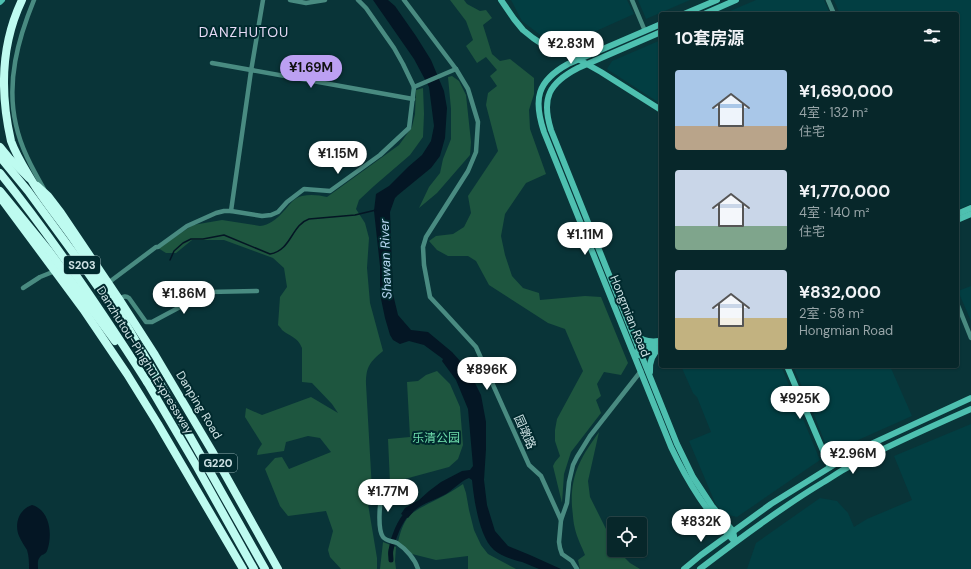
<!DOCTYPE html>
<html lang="zh">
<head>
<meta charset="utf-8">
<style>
	body { margin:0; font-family:"DM Sans","Noto Sans SC",sans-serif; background:#102f32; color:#f1f3f6; height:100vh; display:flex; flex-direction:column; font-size:15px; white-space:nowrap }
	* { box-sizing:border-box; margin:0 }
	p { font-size:13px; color:#98a5a8 }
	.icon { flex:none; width:22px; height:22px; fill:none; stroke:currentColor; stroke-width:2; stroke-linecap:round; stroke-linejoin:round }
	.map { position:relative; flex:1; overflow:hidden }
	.panel { position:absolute; left:659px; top:12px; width:300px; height:356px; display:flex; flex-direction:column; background:#07272a; border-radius:4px; box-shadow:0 1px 3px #0004,0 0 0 1px #284447 }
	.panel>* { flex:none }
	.controls { position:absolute; left:607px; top:517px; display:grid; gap:8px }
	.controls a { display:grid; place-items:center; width:40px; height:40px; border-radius:4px; background:#07272a; box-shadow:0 1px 3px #0004,0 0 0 1px #284447; font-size:20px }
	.price { position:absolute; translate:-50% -34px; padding:0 9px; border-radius:14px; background:#fff; color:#222; font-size:13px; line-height:26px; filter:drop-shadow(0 1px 2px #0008) }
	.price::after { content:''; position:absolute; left:50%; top:24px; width:12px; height:9px; margin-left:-6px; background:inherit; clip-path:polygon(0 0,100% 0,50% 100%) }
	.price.active { background:#bca0f2; color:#111 }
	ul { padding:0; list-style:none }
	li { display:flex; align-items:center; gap:12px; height:100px; padding:0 16px }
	li span { display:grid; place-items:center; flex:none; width:112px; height:80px; border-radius:4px; color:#555 }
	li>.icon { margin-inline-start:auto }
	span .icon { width:48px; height:48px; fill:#fffc; stroke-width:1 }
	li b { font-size:17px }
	h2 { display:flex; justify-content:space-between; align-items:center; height:48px; padding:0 16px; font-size:17px }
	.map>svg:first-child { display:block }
</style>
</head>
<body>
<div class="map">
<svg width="971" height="569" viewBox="0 0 971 569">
	<rect width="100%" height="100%" fill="#093438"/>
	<g fill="#023e42">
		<polygon points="511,0 627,0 634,14 567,44 543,37 522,21"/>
		<polygon points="638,0 690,0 646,19"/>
		<polygon points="756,0 824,0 830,14 723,14"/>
		<polygon points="834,0 971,0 971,204 957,210 957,14 840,14"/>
		<polygon points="661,40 661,104 607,69 612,61"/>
		<polygon points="971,286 971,321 958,291"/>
		<polygon points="681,366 781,366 820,460 737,517 724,514 716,505 689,441 711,432 697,397 693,393"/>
		<polygon points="793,366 890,366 912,416 829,453 815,417"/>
		<polygon points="971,424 971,569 747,569 756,543 820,498 837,501 848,513 854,527 867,519 912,500 894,456"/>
	</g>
	<g fill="#1e563f">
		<polygon points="450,0 464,0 467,4 480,11 486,10 492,18 483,25 492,54 500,61 510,59 534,78 534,94 529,110 530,129 546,174 526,183 505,214 501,236 505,255 512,276 523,288 539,293 540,300 585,296 601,297 628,363 621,375 604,372 597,384 601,396 596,400 601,413 571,452 564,474 562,503 553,466 555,462 560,456 555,441 555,430 557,419 583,371 565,329 548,323 489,285 476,261 468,256 448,256 437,250 429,241 436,236 453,234 464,227 471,213 468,196 498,151 486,105 488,93 497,86 490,76 497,70 486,57 477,63 466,46 473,40 466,21"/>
		<polygon points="452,76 459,81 466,95 471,142 470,155 437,193 419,208 429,187 440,173 443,159 451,139 451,109 448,77"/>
		<path d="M423,88L424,114L423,137L410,155L374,186L359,200L356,209L365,223L369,238L367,268L370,303L383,351C370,362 366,366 366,384L372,490L366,492L377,558V569H341L330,557L328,550L333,531L326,511L288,516L280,506L265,469L275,458L282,457L289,469L331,452L320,438L308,436L286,442L284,451L257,455L258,450L262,444L245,417L246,408L262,415L311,397L338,413L332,404L312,383L302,382V348C297,336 290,337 282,330C281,328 279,326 278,325L280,297L287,287L284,268L273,258L224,240H192L176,253H166L158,248L193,225L222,220L260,226C269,225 277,219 283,212C289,206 293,198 302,196C310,194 319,195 327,197L399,145L412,127L415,114L416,90Z"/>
		<polygon points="437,371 450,384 460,407 463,445 458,459 449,467 390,483 388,439 410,437 407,382 418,381 426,375"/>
		<path d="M599,432L588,481L590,497L614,545V550H617L630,563L640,569H580L578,560L585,555C582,547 577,538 575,529C573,522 573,514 572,507C570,475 581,457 599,432Z"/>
		<path d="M463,484L466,493L469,510L474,530L481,545L488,554L516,569H468V556L436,560L408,553L398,542C400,533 403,523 409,516C417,508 437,500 447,494C453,491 458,487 463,484Z"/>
		<polygon points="383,542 396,547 395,561 396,569 380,569"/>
	</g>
	<g fill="#041624">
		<path d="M373,0H388L395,6L416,36L431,60L444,91L447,108L445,138L440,156L431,168L398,195L395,198L390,212L393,294L398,315L411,330L428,332L452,352L461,362L472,377L481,395L486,422V449L484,480L487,505L495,531L508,546L530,555L561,569C555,569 544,569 539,569C533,567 528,564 522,562C513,560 501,556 494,550C479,537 474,499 472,480L469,478C461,481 454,489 446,494C435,500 423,503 414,511C412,513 410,516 408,518L401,514L405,508L419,500L429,491L441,482L462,471L470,470L473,466L468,409L456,380L442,361L443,359L424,345L409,341L400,344L393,340L390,335L385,318L380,294V266L374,211L376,194L389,186L408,167L422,155L431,141L434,126L429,87L414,59Z"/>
		<path d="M32,505C50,510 53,535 47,551C45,555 42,554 40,557C37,560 38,565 38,569H29C29,563 29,556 27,550C24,545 21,541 19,536C14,524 19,509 32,505Z"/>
	</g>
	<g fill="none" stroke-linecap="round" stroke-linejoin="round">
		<path stroke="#041624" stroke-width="1.5" d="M170,260L174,251L183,243L191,239H203L224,235L270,254C292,250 291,225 309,219L355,215L376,210"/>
		<path stroke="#041624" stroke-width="5" d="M391,560C391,556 390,553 391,550C393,536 400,521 409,511"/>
		<g stroke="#498b81" stroke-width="4.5">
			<path d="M34,0C18,39 6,82 16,125C21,148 32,168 44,189"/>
			<polyline points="290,0 306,3 325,0"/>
			<polyline points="358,0 366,8 394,48 403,64 414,87"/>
			<polyline points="404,0 456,69 468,89 478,122 476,152 468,171 426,237 423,247 424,265 430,297 444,312 476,347 529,465 541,476 561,520 567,503 569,482 573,465 577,457 590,436 641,371"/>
			<polyline points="632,0 645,31"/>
			<polyline points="828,0 834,14"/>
			<polyline points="212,63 413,99"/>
			<polyline points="414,87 456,69"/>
			<polyline points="231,211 251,71 263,0"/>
			<polyline points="108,283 156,247 158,247 187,226 216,213 224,211 231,211 262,216 271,215 278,212 287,202 304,189 330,191 380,155 409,128 414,87"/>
			<polyline points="23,288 40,277 55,271"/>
			<path d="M119,299C123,297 125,295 129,298L146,322H152L208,292L257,291"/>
			<polyline points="957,303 971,338"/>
			<path d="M382,491C380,501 377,529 383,537C386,541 392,541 397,543C406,549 415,559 418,569"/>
			<polyline points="561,520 559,542 560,548 562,554 572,561 577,569"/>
		</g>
		<g stroke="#4ec0b0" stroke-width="6">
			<polyline points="501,0 514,19 523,30 533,38 542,44 562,50 601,72 661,110"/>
			<polyline points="0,2 2,0"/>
			<polyline points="684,14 717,0"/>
			<polyline points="704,14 736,0"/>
			<path d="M661,24L568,64C537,81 533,99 544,132L671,447C689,485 707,512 735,542"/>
			<path d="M661,32L578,68C549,83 541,98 551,130L677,444L693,477L712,506L733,531L735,541"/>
			<polyline points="957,214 971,208"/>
			<polyline points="957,220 971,214"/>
			<path d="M633,333C641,340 649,343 659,341"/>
			<polyline points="637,352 639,350 656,343"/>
			<polyline points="638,355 641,355 657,348"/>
			<polyline points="787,366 830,467"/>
			<path d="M650,372C649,362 653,353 661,346"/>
			<polyline points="684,569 701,555 771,504 845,458 869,445 971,398"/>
			<path d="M700,569C739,539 779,509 822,483C831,478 840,471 850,466C889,445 930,427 971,409"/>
		</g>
		<g stroke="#befbf0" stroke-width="8">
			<polyline points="0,147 9,158 29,178"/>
			<polyline points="37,186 48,196 61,213 119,299 155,355 212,451 278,569"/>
			<polyline points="0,197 83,309 127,374 158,424 243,569"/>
			<polyline points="157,378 265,569"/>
			<polyline points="147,382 197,467 254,569"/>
		</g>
		<g stroke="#befbf0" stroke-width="8">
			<path d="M22,0C0,46 0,93 11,141C16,155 25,169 32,181C45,203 62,222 76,243C105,287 131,332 157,378"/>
			<polyline points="0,157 28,191 88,273 102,293"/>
			<path d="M0,173C54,240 101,310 147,382"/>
			<polyline points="0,191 49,251 115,341"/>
		</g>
	</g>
	<g text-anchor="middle" stroke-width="4" stroke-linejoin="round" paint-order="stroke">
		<g fill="#002a2e" stroke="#8faaad" stroke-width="1">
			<rect x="64" y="256" width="36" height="18" rx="3"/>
			<rect x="199" y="454" width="38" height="18" rx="3"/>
		</g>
		<g font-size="11" font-weight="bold" fill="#cce1e3">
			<text x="82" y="269">S203</text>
			<text x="218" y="467">G220</text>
		</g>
		<g font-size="12" fill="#cce1e3" stroke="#002a2e">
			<text transform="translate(630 316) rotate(68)" y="4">Hongmian Road</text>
			<text transform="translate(145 360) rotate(58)" y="4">Danzhutou-Pinghu Expressway</text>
			<text transform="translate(199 405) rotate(59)" y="4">Danping Road</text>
			<text transform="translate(525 432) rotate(66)" y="4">园墩路</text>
		</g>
		<g font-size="12" fill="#6ddcaa" stroke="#002a2e">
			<text x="436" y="442">乐清公园</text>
		</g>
		<g font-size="13" font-style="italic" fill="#b9d9f4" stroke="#002a2e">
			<text transform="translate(385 259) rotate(-92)" y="5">Shawan River</text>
		</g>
		<g font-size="14" letter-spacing="1" fill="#e7dbf7" stroke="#002a2e">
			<text x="244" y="37">DANZHUTOU</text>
		</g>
	</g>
</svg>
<div class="controls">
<a><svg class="icon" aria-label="locate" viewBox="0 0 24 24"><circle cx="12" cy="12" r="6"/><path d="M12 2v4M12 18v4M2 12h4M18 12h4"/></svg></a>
</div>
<b class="price" style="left:571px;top:65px">¥2.83M</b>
<b class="price active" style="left:311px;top:89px">¥1.69M</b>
<b class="price" style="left:338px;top:175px">¥1.15M</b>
<b class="price" style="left:585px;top:256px">¥1.11M</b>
<b class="price" style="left:184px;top:315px">¥1.86M</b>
<b class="price" style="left:487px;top:391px">¥896K</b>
<b class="price" style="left:800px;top:420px">¥925K</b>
<b class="price" style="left:853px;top:475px">¥2.96M</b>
<b class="price" style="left:388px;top:513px">¥1.77M</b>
<b class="price" style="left:701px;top:543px">¥832K</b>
<section class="panel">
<h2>10套房源<svg class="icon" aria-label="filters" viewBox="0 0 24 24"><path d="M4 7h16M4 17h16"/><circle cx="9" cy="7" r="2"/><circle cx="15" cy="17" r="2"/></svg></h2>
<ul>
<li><span style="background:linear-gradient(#a9c7e8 70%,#b9a48a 0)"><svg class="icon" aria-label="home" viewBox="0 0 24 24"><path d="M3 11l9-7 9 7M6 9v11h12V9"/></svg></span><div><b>¥1,690,000</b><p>4室 · 132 m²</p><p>住宅</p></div></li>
<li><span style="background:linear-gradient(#c9d6e8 70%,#7fa58c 0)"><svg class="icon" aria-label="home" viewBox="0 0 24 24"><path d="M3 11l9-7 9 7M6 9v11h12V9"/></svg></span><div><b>¥1,770,000</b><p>4室 · 140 m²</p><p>住宅</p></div></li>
<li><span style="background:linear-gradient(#c9d6e8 60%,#c2b280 0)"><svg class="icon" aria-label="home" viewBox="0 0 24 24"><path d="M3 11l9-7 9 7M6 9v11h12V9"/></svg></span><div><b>¥832,000</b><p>2室 · 58 m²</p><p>Hongmian Road</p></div></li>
</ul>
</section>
</div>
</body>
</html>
